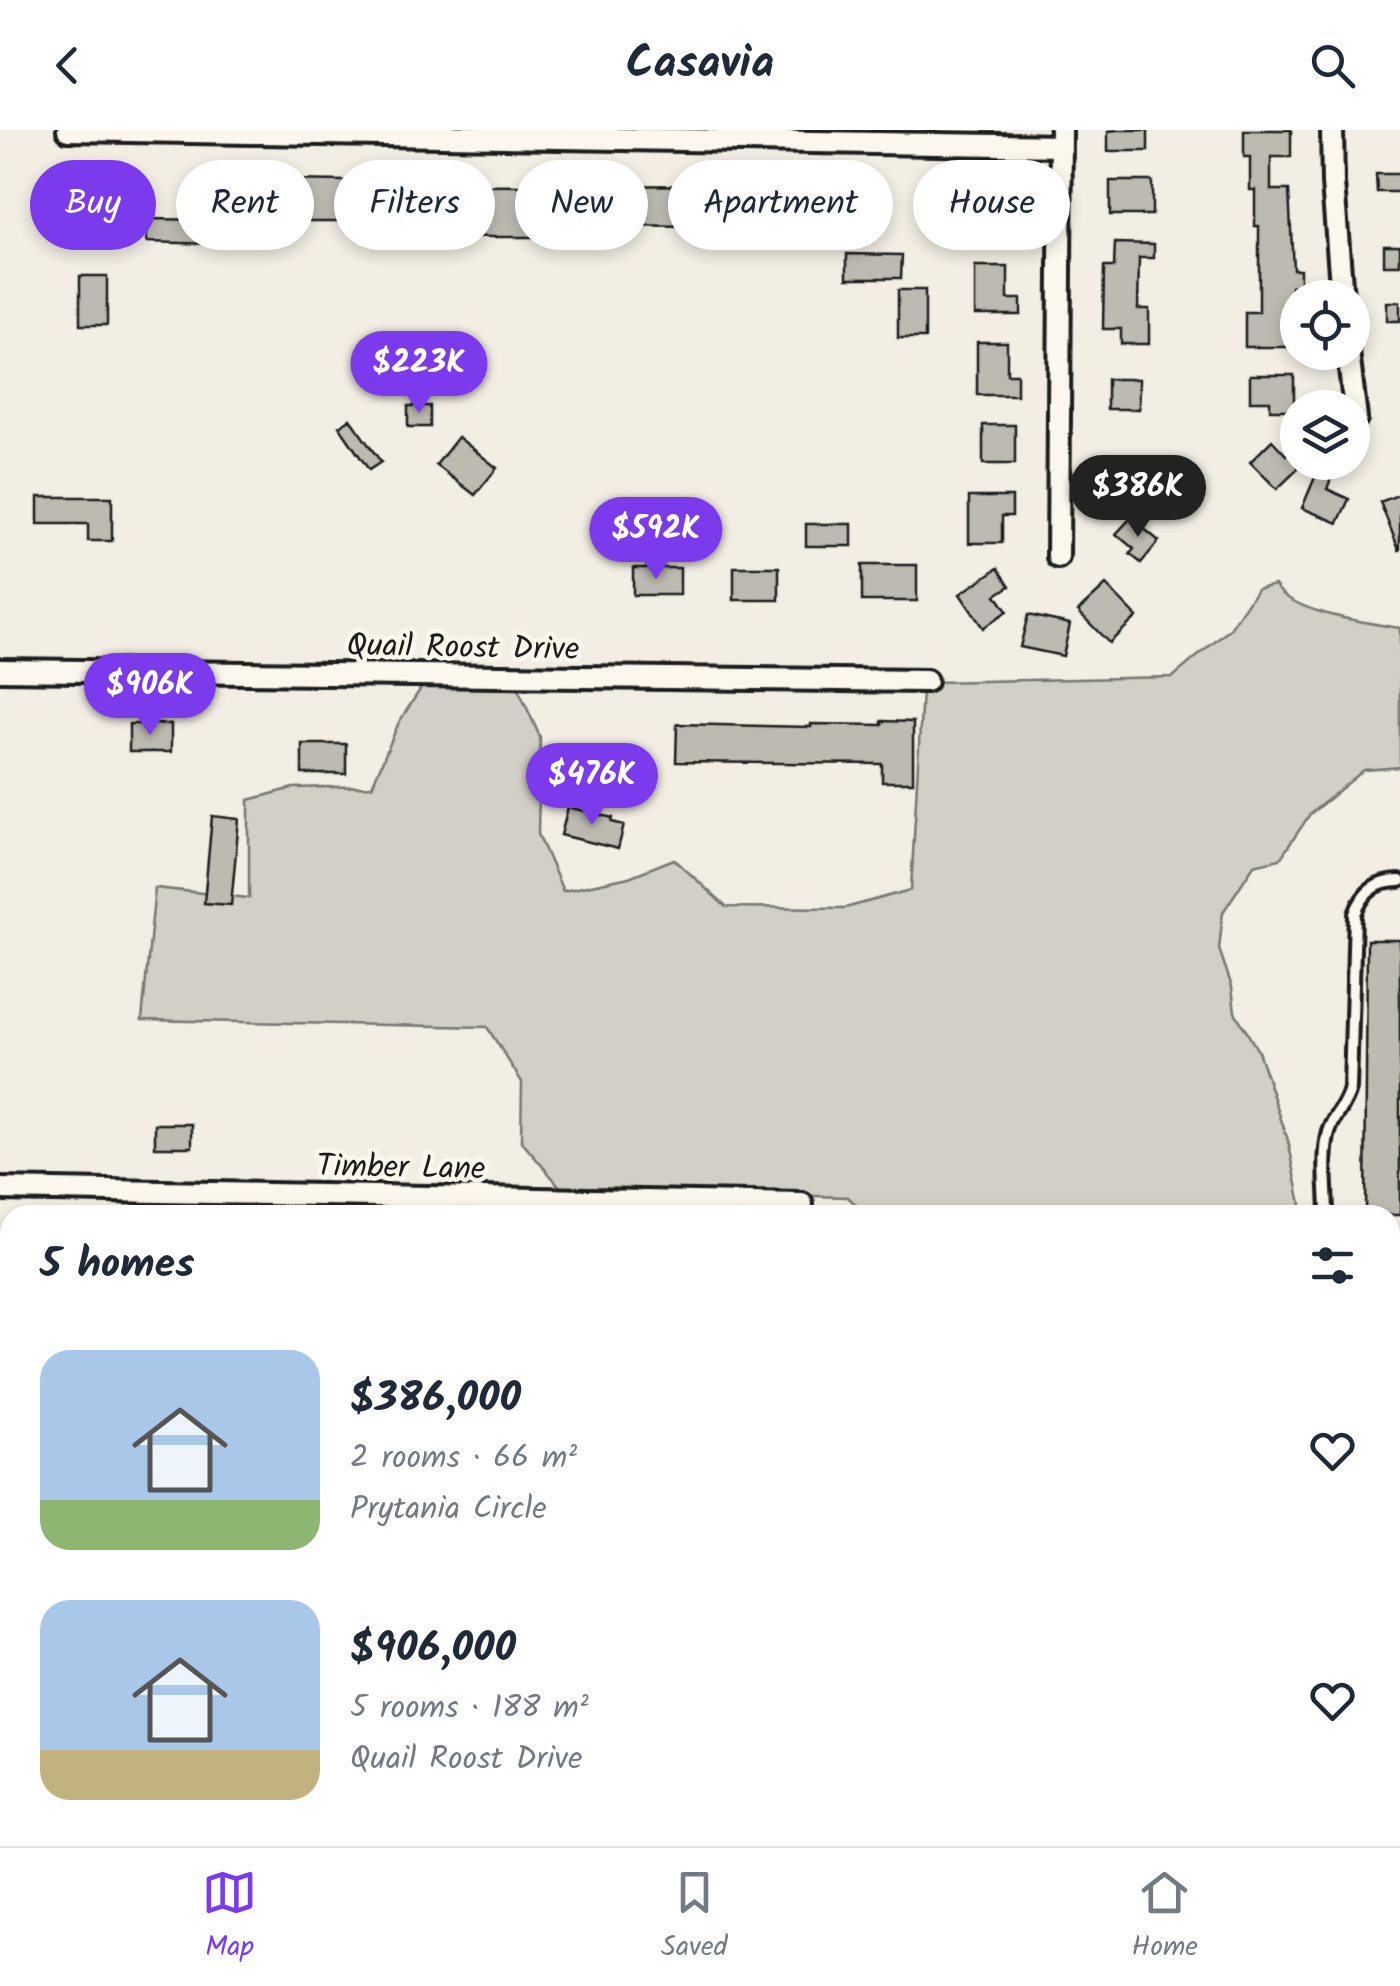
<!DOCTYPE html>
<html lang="en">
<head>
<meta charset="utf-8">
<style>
	body { margin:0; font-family:Kalam,sans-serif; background:#f2f2f3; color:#1f2937; height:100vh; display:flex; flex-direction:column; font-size:38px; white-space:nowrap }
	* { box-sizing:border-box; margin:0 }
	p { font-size:32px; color:#747a83 }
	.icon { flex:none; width:55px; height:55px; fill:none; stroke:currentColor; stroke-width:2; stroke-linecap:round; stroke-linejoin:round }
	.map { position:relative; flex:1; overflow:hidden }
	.sheet { position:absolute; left:0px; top:1075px; width:1400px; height:642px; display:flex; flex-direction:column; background:#fff; border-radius:30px 30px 0 0; box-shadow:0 5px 15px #0003 }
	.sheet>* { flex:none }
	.banner { position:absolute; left:30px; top:30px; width:1340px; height:90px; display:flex; gap:20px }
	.fabs { position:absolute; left:1280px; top:150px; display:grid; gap:20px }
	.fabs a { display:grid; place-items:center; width:90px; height:90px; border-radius:50%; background:#fff; box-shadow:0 5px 15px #0003; font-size:50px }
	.price { position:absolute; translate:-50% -85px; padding:0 22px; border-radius:35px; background:#7c3aed; color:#fff; font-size:32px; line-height:65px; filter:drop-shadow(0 2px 5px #0008) }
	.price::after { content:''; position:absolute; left:50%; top:60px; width:30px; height:22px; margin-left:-15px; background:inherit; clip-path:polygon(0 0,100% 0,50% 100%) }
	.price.selected { background:#222; color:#fff }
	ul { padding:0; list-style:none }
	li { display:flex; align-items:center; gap:30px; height:250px; padding:0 40px }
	li span { display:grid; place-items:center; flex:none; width:280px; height:200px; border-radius:30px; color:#555 }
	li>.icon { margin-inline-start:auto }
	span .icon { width:120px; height:120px; fill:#fffc; stroke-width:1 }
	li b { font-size:42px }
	h2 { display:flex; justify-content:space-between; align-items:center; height:120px; padding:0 40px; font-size:42px }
	.tag { padding:0 35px; border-radius:45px; background:#fff; box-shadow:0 5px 15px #0003; font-size:35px; line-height:90px }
	.tag.selected { background:#7c3aed; color:#fff }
	header { display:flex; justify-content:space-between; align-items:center; height:130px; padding:0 40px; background:#fff; font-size:45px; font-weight:700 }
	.tab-bar { display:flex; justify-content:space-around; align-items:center; height:140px; border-top:2px solid #e0e1e3; background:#fff; font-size:28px; color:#747a83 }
	.tab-bar a { display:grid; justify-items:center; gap:5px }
	.tab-bar .selected { color:#7c3aed }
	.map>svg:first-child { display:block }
</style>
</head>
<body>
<header><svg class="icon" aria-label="back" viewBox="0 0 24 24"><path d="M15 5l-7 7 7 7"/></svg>Casavia<svg class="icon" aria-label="search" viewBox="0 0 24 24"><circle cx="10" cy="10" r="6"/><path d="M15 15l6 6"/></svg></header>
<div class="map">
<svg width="1400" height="1716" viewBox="0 0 1400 1716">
	<rect width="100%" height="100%" fill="#f2eee4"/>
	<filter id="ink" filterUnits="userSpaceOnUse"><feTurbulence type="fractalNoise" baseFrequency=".01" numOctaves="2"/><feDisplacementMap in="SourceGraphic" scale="20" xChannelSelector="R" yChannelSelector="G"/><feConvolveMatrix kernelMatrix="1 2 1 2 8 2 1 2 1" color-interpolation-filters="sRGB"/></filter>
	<g filter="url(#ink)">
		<g fill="#d2cfc6" stroke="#777671" stroke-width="2.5">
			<path d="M1275,455C1290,483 1369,493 1400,498V637L1364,640L1310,684L1280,729L1254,735L1223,782L1219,819L1232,857L1235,882L1258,921L1288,1010L1301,1074L1296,1085H866L848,1067L562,1059L521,1011L522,952L487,897L142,890L155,758L249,768V670L293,658L372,656L399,592L423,555L517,556L540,607L538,704L563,761L629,747L674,729L726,777L845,778L911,760L922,561H935V552L1173,547L1230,499L1257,459Z"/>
			<polygon points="139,1072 305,1075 305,1085 139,1085"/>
			<polygon points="0,1288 10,1288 10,1448 0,1447"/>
			<polygon points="10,1694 10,1708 148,1708 148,1716 0,1716 0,1695"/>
			<polygon points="166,1708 780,1708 782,1716 166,1716"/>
		</g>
		<g fill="#bdbab1" stroke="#1c1c1c" stroke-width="2.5">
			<polygon points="1118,0 1148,0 1148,21 1108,21 1108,1"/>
			<polygon points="1244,0 1291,0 1291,27 1271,27 1271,60 1289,60 1293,139 1300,139 1300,156 1291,156 1291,198 1298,198 1298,217 1245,217 1245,182 1259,182 1259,96 1255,96 1255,60 1250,60 1250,27 1244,27"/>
			<polygon points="1376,44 1400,44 1400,62 1377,62"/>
			<polygon points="225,49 404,52 465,56 801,55 800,110 692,109 692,97 531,95 532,107 493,107 421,105 422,99 351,98 351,91 225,91"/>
			<rect x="1110" y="51" width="42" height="34"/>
			<polygon points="975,60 1007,60 1007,88 1023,88 1023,106 975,106"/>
			<rect x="51" y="74" width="42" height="18"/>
			<polygon points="147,89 212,90 212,114 147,112"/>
			<polygon points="1115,113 1154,114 1154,128 1139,128 1138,179 1149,179 1149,214 1121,214 1121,199 1103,199 1104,137 1114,137"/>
			<rect x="1384" y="115" width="16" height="20"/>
			<polygon points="847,124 902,125 901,148 847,148"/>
			<polygon points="975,137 1008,137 1008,169 1021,169 1021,185 975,185"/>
			<rect x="80" y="146" width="27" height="49"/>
			<rect x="898" y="160" width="27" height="48"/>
			<rect x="1387" y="172" width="13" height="19"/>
			<polygon points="977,212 1007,212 1007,244 1017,244 1017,265 977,265"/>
			<polygon points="1250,245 1294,245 1294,280 1270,280 1270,271 1250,271"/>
			<rect x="1107" y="249" width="32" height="30"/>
			<rect x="408" y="276" width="22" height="21"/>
			<polygon points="350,289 381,332 369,340 339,296"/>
			<rect x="983" y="295" width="32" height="39"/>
			<polygon points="458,307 497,338 475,365 436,335"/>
			<polygon points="1272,310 1286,325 1298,314 1298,339 1277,359 1250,332"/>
			<rect x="1104" y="326" width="29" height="21"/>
			<polygon points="1318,340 1332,346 1327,359 1349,369 1338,393 1302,378"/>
			<polygon points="1400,364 1400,420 1399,420 1380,372"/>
			<polygon points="38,367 112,367 112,411 88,411 88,394 38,394"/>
			<polygon points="969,367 1012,367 1012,386 1002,386 1002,413 969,413"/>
			<polygon points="1131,388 1159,411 1141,433 1130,424 1134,419 1116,404"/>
			<rect x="806" y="394" width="46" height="22"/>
			<rect x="862" y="435" width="55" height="36"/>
			<rect x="734" y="437" width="45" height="33"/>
			<rect x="633" y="438" width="47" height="27"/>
			<polygon points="998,438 1010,456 996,465 1007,481 983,498 960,464"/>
			<polygon points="1106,455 1137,487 1109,513 1078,481"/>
			<polygon points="1028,485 1070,494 1063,526 1020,517"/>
			<polygon points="882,591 913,592 913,652 882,652 882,634 676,632 677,594 811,597 811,594 882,595"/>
			<rect x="129" y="594" width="42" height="28"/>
			<rect x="302" y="614" width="44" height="30"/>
			<polygon points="568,677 613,688 612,692 624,695 618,719 561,705"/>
			<polygon points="212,686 239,689 231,775 204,773"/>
			<polygon points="1367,810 1400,810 1400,1085 1365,1085"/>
			<rect x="155" y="994" width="37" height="23"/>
		</g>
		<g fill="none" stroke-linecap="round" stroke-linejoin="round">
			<g stroke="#1c1c1c" stroke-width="18">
				<g id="service">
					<path d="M1327,1085C1327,1059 1322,1027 1329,1002C1334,986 1346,976 1350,959L1355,784C1363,762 1376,751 1400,751"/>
					<polyline points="1390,1117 1400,1117"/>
					<polyline points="1390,1455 1400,1455"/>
					<polyline points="0,1558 10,1558"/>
				</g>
			</g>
			<g stroke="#1c1c1c" stroke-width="28">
				<g id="minor">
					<polyline points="68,0 1060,16"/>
					<polyline points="1332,0 1333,53 1342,168"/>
					<polyline points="1348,222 1356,288"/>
					<polyline points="1058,427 1061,0"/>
					<polyline points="0,540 926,551"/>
					<polyline points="0,1059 802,1074"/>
					<polyline points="157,1708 157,1716"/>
					<polyline points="1046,1708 1047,1716"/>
					<polyline points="81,1716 81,1708"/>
					<polyline points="1024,1716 1025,1708"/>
				</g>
			</g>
			<g stroke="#1c1c1c" stroke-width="42">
				<g id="trunk">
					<polyline points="0,1629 10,1628"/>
					<polyline points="1390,1630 1400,1630"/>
					<polyline points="0,1672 10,1672"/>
					<polyline points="1390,1678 1400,1678"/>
				</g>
			</g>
			<use href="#service" stroke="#fbf7ec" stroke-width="10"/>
			<use href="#minor" stroke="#fbf7ec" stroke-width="20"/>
			<use href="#trunk" stroke="#fbf7ec" stroke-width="35"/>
		</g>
	</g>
	<g text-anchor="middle" stroke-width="9" stroke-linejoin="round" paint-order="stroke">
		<g font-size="32" fill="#1c1c1c" stroke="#fbf7ec">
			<text transform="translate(463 516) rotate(1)" y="11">Quail Roost Drive</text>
			<text transform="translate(401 1036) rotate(1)" y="11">Timber Lane</text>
		</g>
	</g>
</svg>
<div class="fabs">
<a><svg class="icon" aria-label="locate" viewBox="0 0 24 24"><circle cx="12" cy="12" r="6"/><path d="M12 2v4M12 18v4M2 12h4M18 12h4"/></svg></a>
<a><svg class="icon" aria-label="layers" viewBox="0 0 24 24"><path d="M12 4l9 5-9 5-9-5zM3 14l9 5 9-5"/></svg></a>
</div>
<b class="price" style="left:419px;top:286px">$223K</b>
<b class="price selected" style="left:1138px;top:410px">$386K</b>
<b class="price" style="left:656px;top:452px">$592K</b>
<b class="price" style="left:150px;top:608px">$906K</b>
<b class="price" style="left:592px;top:698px">$476K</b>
<div class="banner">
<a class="tag selected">Buy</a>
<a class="tag">Rent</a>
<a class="tag">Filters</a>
<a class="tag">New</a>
<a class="tag">Apartment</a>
<a class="tag">House</a>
</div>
<section class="sheet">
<h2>5 homes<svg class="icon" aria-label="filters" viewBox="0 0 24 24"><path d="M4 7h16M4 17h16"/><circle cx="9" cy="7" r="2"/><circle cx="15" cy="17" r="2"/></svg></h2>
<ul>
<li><span style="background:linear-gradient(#a9c7e8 75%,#8fb573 0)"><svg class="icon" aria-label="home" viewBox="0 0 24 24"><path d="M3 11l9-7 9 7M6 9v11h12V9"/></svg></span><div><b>$386,000</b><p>2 rooms · 66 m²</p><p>Prytania Circle</p></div><svg class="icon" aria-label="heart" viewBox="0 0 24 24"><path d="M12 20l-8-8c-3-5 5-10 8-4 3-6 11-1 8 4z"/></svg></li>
<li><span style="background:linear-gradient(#a9c7e8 75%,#c2b280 0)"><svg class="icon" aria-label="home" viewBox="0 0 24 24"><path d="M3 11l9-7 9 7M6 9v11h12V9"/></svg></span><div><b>$906,000</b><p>5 rooms · 188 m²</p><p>Quail Roost Drive</p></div><svg class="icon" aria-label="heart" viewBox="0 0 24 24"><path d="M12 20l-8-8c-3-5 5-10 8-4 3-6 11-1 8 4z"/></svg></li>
</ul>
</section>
</div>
<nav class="tab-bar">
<a class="selected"><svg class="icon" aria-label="map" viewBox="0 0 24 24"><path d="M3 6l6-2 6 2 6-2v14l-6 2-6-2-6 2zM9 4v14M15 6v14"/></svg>Map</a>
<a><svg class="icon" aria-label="saved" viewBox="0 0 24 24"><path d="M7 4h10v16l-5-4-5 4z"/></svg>Saved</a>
<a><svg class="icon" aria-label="home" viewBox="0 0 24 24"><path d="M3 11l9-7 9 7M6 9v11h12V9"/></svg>Home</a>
</nav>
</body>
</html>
